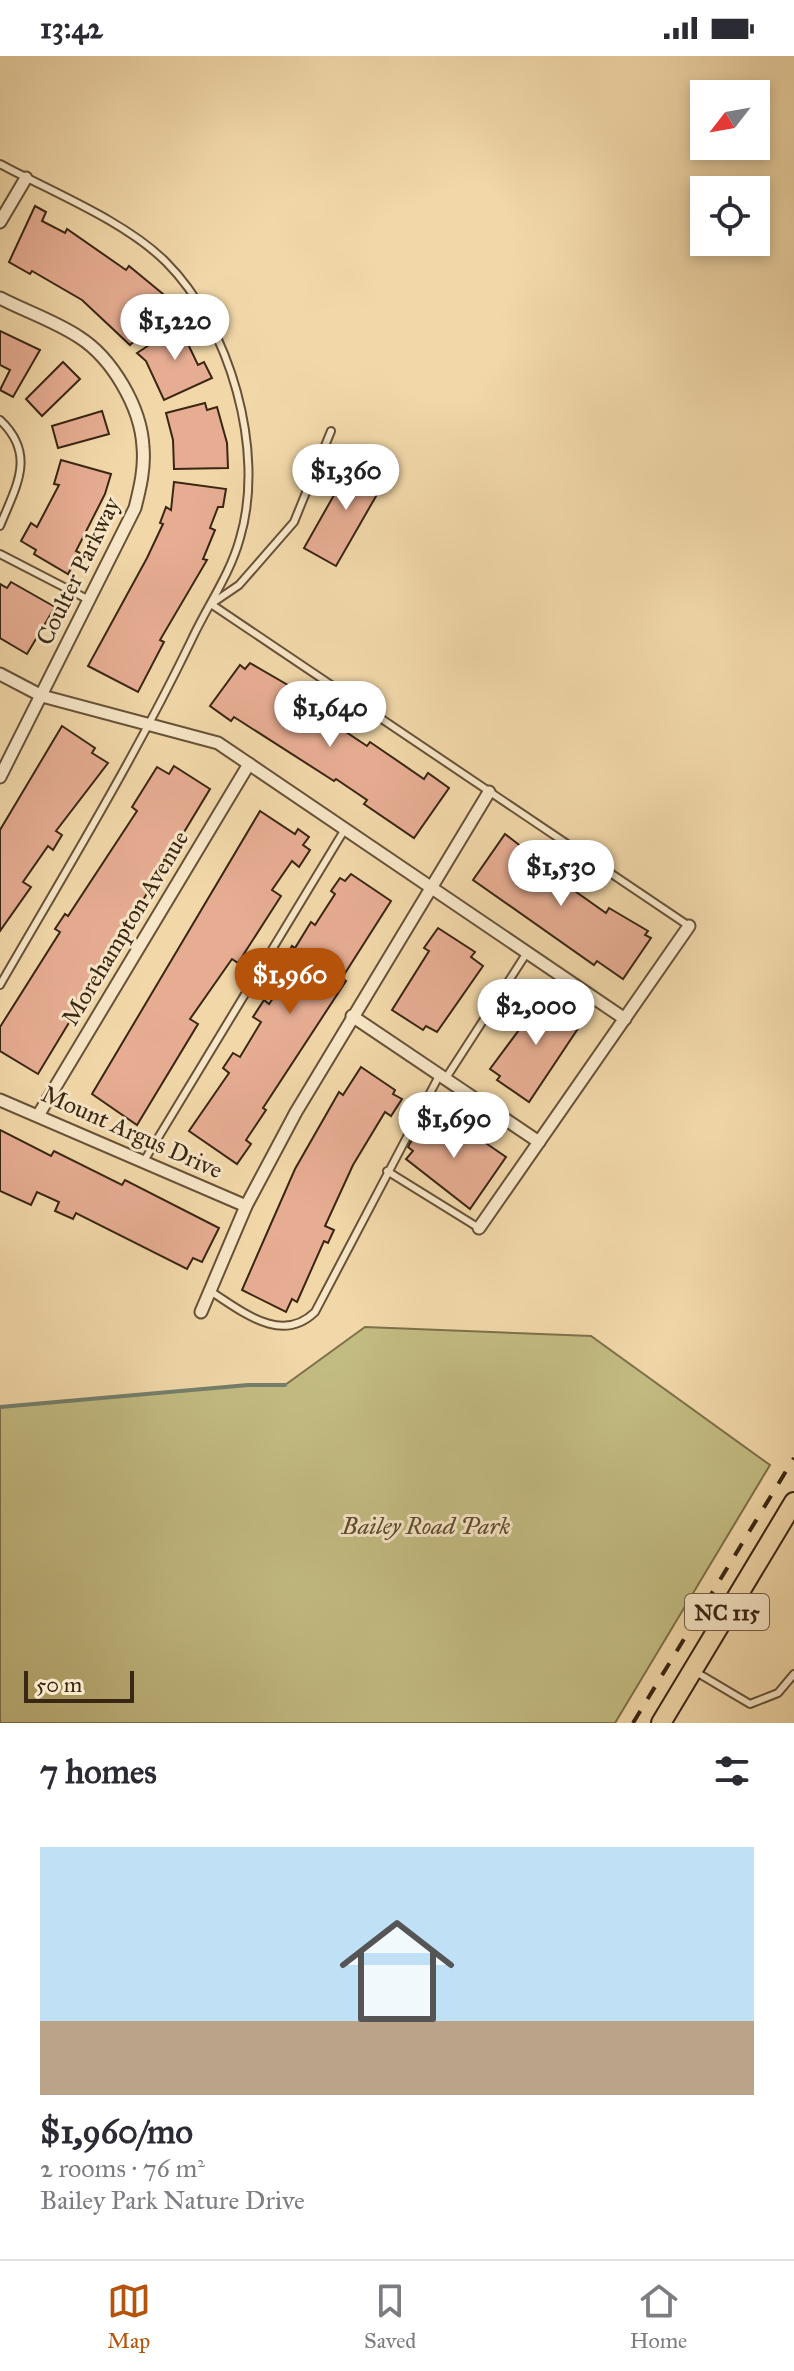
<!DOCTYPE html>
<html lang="en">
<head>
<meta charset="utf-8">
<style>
	body { margin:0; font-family:"IM FELL Great Primer",serif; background:#f7f7f7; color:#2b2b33; height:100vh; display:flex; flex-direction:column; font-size:30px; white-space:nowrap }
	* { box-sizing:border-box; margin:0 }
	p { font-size:26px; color:#7c7c81 }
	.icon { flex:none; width:44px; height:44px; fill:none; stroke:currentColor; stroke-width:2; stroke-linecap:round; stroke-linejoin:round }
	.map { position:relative; height:1667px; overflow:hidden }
	.side { display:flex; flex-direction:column; background:#fff; flex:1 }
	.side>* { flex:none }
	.needle { width:52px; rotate:239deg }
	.buttons { position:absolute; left:690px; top:24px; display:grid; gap:16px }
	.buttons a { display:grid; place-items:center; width:80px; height:80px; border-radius:0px; background:#fff; box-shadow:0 4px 12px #0003; font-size:40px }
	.scale { position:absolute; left:24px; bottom:20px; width:110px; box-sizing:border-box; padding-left:8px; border:4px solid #392613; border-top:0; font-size:22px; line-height:28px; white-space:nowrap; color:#392613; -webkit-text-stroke:6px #f7e6c7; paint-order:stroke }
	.price { position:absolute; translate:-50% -68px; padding:0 18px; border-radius:28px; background:#fff; color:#222; font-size:26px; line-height:52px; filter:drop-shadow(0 2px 4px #0008) }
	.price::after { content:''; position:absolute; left:50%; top:48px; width:24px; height:18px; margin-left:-12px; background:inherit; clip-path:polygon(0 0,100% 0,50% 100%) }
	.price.on { background:#b45309; color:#fff }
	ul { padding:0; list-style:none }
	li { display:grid; align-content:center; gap:16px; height:424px; padding:0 40px }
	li+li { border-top:2px solid #e1e1e2 }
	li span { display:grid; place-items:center; height:248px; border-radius:0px; color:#555 }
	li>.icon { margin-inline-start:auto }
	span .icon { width:144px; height:144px; fill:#fffc; stroke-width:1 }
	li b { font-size:34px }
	h2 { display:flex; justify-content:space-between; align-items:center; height:96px; padding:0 40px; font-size:34px }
	.status { display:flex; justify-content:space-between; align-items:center; height:56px; padding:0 40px; background:#fff; direction:ltr }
	.status svg { height:22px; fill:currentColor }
	.menu { display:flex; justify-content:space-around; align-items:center; height:112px; border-top:2px solid #e1e1e2; background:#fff; font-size:22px; color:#7c7c81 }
	.menu a { display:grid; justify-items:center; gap:4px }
	.menu .on { color:#b45309 }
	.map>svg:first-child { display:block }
</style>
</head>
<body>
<div class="status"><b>13:42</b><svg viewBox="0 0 49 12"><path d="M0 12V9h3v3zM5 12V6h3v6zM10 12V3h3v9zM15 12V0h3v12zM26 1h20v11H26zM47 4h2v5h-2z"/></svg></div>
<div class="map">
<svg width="794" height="1667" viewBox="0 0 794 1667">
	<rect width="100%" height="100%" fill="#f2d8a9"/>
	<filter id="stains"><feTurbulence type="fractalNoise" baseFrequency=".0025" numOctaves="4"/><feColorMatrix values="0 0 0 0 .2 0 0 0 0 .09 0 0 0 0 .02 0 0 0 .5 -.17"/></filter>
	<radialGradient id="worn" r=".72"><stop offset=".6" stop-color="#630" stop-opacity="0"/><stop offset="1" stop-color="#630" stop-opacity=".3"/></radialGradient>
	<polygon fill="#c3bc82" stroke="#7e714a" stroke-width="2" points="365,1271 591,1280 770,1409 615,1667 0,1667 0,1351 248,1329 285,1329"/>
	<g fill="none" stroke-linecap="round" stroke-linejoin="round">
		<polyline stroke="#747f6c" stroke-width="4" points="0,1351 248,1329 285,1329"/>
	</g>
	<g fill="#e7ad93" stroke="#392613" stroke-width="2">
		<polygon points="35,150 46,156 42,165 65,177 67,173 126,214 129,210 174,247 130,289 82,244 32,215 30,218 9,206"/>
		<polygon points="186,265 196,280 187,286 198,309 204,306 212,322 164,344 146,305 137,297"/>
		<polygon points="0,275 40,294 13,341 0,334 10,314 0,309"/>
		<polygon points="63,306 80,323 42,360 26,343"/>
		<polygon points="205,347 207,354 217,351 227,387 228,412 174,413 173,384 166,357"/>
		<polygon points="102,355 109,378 58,392 52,370"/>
		<polygon points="355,402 387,421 336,510 304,492"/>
		<polygon points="61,404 111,418 105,438 76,495 80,497 68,518 34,498 36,494 21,485 31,467 37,471 59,429 54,428"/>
		<polygon points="174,426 226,433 223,451 218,451 210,472 215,474 203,503 207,504 160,584 164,586 138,636 88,610 147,502 163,468 160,467 166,451 171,454"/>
		<polygon points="11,526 55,551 27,598 0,582 0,528 7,532"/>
		<polygon points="250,607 293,632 285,641 312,661 318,664 326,652 342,663 337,670 367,690 370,686 424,723 428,717 449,732 414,782 364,748 367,744 336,723 334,725 234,661 231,665 210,650 240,609 245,613"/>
		<polygon points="62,670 95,692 92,697 108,707 56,775 62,779 53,794 48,790 23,826 31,831 0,875 0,774"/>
		<polygon points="174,710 210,733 38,1018 0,995 0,971 60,876 55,873 65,858 68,860 137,755 132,751 157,711 169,718"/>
		<polygon points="260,755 295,778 298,773 309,781 303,789 310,794 299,811 292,805 272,834 281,840 274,851 238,907 232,903 190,963 198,968 137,1069 92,1038"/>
		<polygon points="505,778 554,816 557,810 578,824 572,833 606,857 609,852 648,875 645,879 651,882 623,923 597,905 594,909 473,824"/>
		<polygon points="351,818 391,845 342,922 346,925 263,1052 266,1054 246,1084 251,1088 237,1108 189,1075 229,1017 223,1012 233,997 240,1001 261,966 253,961 264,944 269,948 289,918 292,909 284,904 292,890 295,892 311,866 315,869 335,838 331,835 340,822 345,825"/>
		<polygon points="438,872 475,896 471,901 483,910 437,976 426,970 423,974 392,954 429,895 424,892"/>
		<polygon points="535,940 546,948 550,942 583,965 529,1046 497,1024 500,1020 490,1013 530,959 525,955"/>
		<polygon points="361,1011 395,1034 393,1038 402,1043 391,1060 385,1056 353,1109 325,1170 334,1174 328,1187 324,1185 297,1246 292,1243 286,1256 242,1234 295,1113 339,1036 343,1039"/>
		<polygon points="430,1058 456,1076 461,1070 506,1101 470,1153 406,1103 413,1095 408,1091 413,1082"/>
		<polygon points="0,1074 51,1100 54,1095 122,1129 125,1124 219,1172 202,1206 193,1202 187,1213 76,1157 73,1163 55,1155 59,1146 37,1136 31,1149 0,1135"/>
	</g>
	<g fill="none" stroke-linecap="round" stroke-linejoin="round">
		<g stroke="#675238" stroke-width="10">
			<g id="service">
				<path d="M0,108C52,136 125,165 166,206C230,270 266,395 240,482C230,519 207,550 191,585C134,703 66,815 0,929"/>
				<path d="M0,364C37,399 16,430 0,470"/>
				<polyline points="331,375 294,466 239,529 211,548 689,870"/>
				<polyline points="0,498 89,544"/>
				<polyline points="446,1022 528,895"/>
				<polyline points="144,1105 345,773"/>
				<polyline points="387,1115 479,1172"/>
				<path d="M210,1235C242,1255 281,1289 315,1256L440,1018"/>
				<polyline points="696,1616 750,1648 778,1637 794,1618"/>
			</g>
		</g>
		<g stroke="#675238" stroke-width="15">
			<g id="minor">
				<polyline points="0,166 26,122"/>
				<path d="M0,242C25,255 55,265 79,281C112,302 141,351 143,391C145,412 140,432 135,452L0,721"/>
				<polyline points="0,618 42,640 218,687 625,963"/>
				<polyline points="352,960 539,1086"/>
				<polyline points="0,1044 246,1150"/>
				<polyline points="39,1058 249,708"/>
				<polyline points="479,1172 689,870"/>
				<polyline points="201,1256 246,1150 296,1056 489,736"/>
			</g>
		</g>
		<g stroke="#392613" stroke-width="22">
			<polyline id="primary" points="661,1667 794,1446"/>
		</g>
		<use href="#service" stroke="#f7e6c7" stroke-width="6"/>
		<use href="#minor" stroke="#f7e6c7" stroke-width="11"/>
		<use href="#primary" stroke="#f2d8a9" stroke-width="18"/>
		<polyline stroke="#392613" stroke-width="4" stroke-dasharray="14 14" stroke-linecap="butt" points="633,1667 794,1402"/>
	</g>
	<g text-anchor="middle" stroke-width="6" stroke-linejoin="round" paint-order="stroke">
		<rect fill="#f7e6c7" stroke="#726049" stroke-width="2" x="685" y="1538" width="84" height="36" rx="6"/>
		<g font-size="22" font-weight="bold" fill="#392613">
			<text x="727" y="1564">NC 115</text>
		</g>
		<g font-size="24" fill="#392613" stroke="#f7e6c7">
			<text transform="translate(78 515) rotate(-64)" y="8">Coulter Parkway</text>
			<text transform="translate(125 872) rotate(-59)" y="8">Morehampton Avenue</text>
			<text transform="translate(132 1076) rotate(24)" y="8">Mount Argus Drive</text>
		</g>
		<g font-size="24" font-style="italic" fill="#5c4c2f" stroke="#f7e6c7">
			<text x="426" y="1478">Bailey Road Park</text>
		</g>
	</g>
	<rect width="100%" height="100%" filter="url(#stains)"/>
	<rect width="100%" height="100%" fill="url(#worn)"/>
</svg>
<div class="buttons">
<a><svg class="needle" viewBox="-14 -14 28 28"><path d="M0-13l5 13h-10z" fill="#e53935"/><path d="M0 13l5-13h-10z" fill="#7c7c81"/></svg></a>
<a><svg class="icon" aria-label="locate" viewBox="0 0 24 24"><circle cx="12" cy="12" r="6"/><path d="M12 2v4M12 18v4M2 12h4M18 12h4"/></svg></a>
</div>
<div class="scale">50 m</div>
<b class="price" style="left:175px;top:306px">$1,220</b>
<b class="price" style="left:346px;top:456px">$1,360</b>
<b class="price" style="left:330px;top:693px">$1,640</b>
<b class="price" style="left:561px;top:852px">$1,530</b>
<b class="price on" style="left:290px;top:960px">$1,960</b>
<b class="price" style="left:536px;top:991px">$2,000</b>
<b class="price" style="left:454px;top:1104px">$1,690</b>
</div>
<section class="side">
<h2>7 homes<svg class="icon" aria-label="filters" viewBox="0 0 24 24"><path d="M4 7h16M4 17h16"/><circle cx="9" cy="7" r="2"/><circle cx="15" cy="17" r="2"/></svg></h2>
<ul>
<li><span style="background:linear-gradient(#bfe0f5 70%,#b9a48a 0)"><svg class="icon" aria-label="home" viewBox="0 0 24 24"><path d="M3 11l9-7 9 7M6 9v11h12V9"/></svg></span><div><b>$1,960/mo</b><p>2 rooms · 76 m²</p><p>Bailey Park Nature Drive</p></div></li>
</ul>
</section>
<nav class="menu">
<a class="on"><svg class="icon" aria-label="map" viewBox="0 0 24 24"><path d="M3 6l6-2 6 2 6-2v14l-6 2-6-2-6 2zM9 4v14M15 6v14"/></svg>Map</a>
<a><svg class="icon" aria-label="saved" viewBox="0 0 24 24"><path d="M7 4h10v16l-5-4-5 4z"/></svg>Saved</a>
<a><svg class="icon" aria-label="home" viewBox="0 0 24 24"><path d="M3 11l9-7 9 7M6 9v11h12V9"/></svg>Home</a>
</nav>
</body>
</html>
